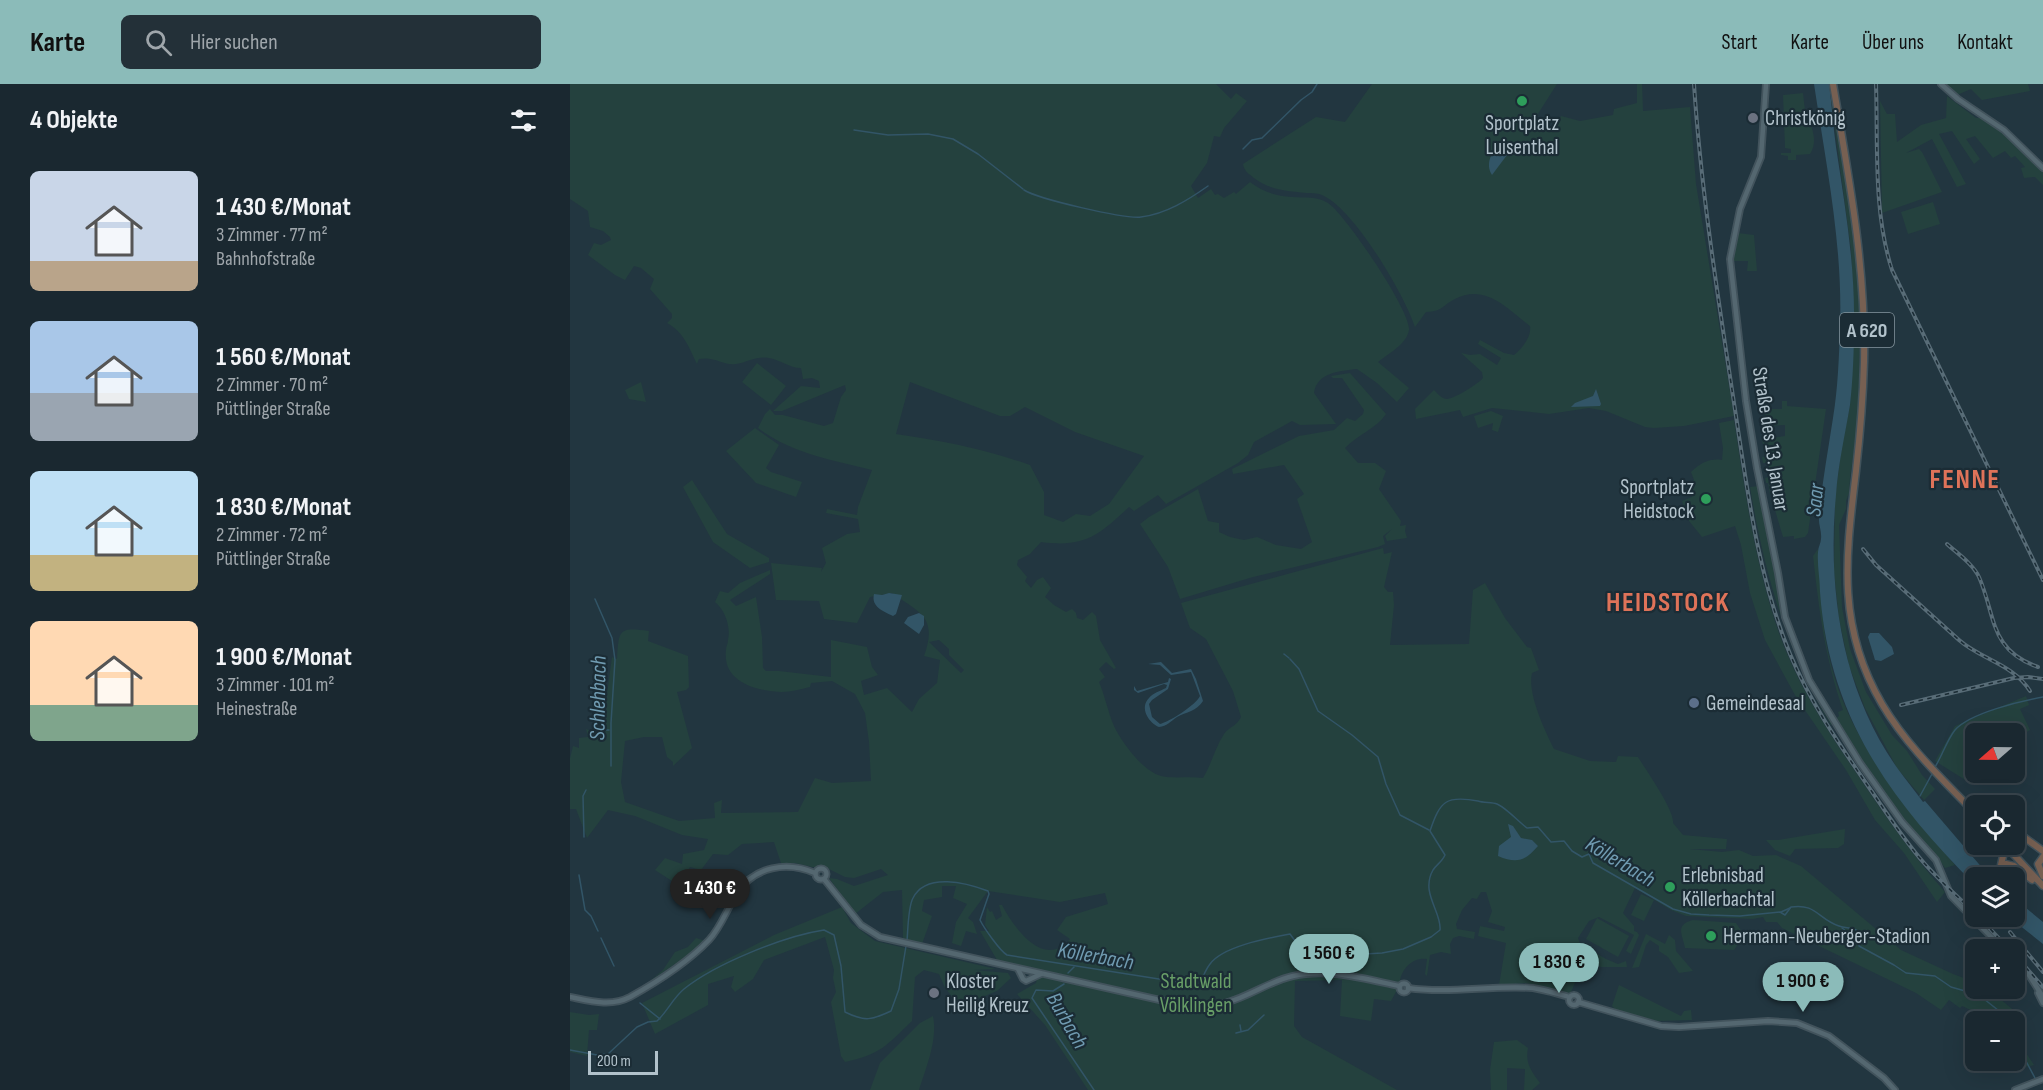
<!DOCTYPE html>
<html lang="de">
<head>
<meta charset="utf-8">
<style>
	body { margin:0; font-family:"Sofia Sans Condensed",sans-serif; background:#233038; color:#f1f3f6; height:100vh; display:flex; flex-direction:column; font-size:22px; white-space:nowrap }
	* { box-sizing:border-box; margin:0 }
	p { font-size:20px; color:#9fa6ab }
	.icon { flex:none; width:33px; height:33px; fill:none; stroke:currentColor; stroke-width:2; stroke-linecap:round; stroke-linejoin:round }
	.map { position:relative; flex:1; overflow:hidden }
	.drawer { display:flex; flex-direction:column; background:#1a2830; width:570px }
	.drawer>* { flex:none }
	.needle { width:39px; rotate:250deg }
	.buttons { position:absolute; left:1395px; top:639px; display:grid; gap:12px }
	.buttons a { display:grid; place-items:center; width:60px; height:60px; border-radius:9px; background:#1a2830; box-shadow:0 6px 24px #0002,0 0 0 2px #38444c; font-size:30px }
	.scale { position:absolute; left:18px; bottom:15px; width:70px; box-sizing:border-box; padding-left:6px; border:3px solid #b2c2cb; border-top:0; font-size:16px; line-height:21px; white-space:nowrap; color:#b2c2cb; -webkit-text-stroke:4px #1b2c35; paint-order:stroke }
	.price { position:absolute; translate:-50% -51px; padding:0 14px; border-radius:21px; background:#8bbbb9; color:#111; font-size:20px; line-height:39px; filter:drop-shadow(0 2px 3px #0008) }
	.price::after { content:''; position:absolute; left:50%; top:36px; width:18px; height:14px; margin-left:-9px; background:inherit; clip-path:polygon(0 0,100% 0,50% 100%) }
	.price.current { background:#222; color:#fff }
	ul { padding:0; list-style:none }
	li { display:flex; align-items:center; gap:18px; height:150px; padding:0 30px }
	li span { display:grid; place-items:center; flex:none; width:168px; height:120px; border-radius:9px; color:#555 }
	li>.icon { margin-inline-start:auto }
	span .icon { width:72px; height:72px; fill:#fffc; stroke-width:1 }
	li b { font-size:26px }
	h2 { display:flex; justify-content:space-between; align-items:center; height:72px; padding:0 30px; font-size:26px }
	header { display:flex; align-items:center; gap:36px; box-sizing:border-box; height:84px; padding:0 30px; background:#8bbbb9; color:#111 }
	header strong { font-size:28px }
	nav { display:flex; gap:33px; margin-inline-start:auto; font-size:21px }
	.search { width:420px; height:54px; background:#233038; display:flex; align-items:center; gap:15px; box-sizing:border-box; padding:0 21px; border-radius:9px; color:#9fa6ab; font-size:22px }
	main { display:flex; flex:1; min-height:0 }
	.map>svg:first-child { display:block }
</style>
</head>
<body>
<header>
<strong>Karte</strong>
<div class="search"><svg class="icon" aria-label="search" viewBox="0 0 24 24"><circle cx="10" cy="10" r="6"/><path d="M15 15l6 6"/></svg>Hier suchen</div>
<nav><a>Start</a><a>Karte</a><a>Über uns</a><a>Kontakt</a></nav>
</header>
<main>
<section class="drawer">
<h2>4 Objekte<svg class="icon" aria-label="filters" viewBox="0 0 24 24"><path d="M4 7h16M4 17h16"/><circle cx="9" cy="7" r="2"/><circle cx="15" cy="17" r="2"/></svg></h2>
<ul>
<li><span style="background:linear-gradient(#c9d6e8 75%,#b9a48a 0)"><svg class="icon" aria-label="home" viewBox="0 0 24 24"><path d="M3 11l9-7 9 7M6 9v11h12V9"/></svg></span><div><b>1 430 €/Monat</b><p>3 Zimmer · 77 m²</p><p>Bahnhofstraße</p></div></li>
<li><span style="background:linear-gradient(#a9c7e8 60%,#9aa5b1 0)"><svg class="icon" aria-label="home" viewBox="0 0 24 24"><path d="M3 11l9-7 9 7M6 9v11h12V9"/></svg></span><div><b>1 560 €/Monat</b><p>2 Zimmer · 70 m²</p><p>Püttlinger Straße</p></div></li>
<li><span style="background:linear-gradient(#bfe0f5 70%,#c2b280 0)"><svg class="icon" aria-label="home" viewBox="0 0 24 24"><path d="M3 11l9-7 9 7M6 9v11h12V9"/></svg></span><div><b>1 830 €/Monat</b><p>2 Zimmer · 72 m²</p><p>Püttlinger Straße</p></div></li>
<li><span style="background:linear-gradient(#ffd9b3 70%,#7fa58c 0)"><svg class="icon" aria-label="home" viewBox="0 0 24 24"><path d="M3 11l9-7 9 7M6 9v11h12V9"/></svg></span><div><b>1 900 €/Monat</b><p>3 Zimmer · 101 m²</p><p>Heinestraße</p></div></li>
</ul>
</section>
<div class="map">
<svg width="1473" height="1006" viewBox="0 0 1473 1006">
	<rect width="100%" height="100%" fill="#223640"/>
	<g fill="#24413e" fill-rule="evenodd">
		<path d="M0,0H646L661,15L666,9L677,17L654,44L650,53L644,52L637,79L621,102L628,114L641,105L645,111L648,110L654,114L664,108L666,110L680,98C693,108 706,112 722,113C734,114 747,112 758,119C775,130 841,227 839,246C837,260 818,270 808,278L839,304L827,318L807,299L787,285C770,287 747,288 744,309L766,340L730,341L722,337L684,358L678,371L668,379L596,420L588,411L564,427L559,423C529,451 515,464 471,458L460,470L448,476L447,481L457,493L455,497L461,504L467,496L473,493L481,504L475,513L484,521L496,528L502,525L506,529L507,534L513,536L522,528L526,532L530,556L546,584L544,585L536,578L529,585L535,593L529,598C535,612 538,628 544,642C552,659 573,687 591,692C604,695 619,692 633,694C642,679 645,664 654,650C660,642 667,642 671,633L663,607L636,555L620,544L611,519L813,464L814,470L822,468L814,503L818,508H823L824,521L820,561L899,560L903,506L915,499L935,534L957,563L961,564L969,586L962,589C957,609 975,647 984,665L1020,677L1046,678L1048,672L1068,673C1076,686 1105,727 1103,739L1113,751L1157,755L1156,765H1120L1152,768L1169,766L1183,772L1206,771L1231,782L1331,866L1383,890L1405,898L1406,904L1418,905L1447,929L1457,964L1454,966L1464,981L1446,985L1441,977L1444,976V938L1418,937L1414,932L1392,922L1390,924L1379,916L1371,926L1346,909L1212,844L1207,838H1196L1193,833L1183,835L1116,832L1101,826L1065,804L1053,829L1064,842V847L1067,848L1069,851L1061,870L1056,867L1064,851L1029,833L1019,837L1008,854L1010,860L1036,875L1048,880L1056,877L1057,883H1031L1025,880L1017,889L1007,894L1001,908L998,910L956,899L929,901L936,859L908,852L910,842L934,847L935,843L918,838L922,827L916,808H911L907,815L902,814L892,826L886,840L887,845L905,848L904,855L889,852L883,854L880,860L881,870L871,868L860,871L857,892L855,890L857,875C843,873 832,884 830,897L836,899L835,903L823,901L827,906L821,917L804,915L801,937L770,932L772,896L725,897L724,942L732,953L827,1006H518L475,941L447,910L466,899L469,886L427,876L410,847H419L415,841L417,823L420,828L422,827L426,836L432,832L429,821H432C444,844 474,886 500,855L487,846L496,833L538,820L535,809L490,818L418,807L398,834L403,838L407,850L396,847L391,862L382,859L386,838L397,820L383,814L386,802H372V813L354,816L352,827L362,832L352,860L333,854L332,806L313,808L285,830L259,794L267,795L284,802L318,791L311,785L284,794L275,793L257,784L242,783L225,779H211L204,758L172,760L158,771L143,770L131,786L120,783L108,801L85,786L95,774L112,780L113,770L134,766L138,755L112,751L65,732L38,726L17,754L6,725H0V674L3,662L9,664V654L18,653L16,645L26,649L36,617L42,573L47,575C49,546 48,543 79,547L78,557L118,572L119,603L116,606L107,608L122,664L103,682V678L97,673L92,653H74L55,657L51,698L55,718L109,737L145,734L144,719L152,716L151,729L228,728L245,694L262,699L301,697L299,658L295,629L285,610L262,597L241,599L240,603C231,605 221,608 212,608C186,607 152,598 156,566C156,562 158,560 158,556C161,543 155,526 145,518L150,507L158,509L170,499L200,486V490L160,516L166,522L186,513L192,553L193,584L196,587H209L261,593V556L297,563L302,583L308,591L291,597L294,611L317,604L342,628L349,615L367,599L370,576L354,572C368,533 350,529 322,509L300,513L287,539L254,535L249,517L206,516L201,479L252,484L251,488L256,479L252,464L277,450L290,448L288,435L256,429L257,425L287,431L288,423L302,386C262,376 221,369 188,344L195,330L200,325L205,331H213L254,342L263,339L271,313L276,306L275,301L212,327H203L231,302L250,304L249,297L242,294L233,295L231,284C219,284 211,276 199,274C186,272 179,278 166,280C154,282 145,272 129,275L127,280C119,264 114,248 97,239L102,234V230L80,205L84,195L71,184L64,182L55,196L45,191L18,171L24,159L31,161L41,156L40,153L33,147L20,143L18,127L0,115ZM340,298L430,332H440L455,323L505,348L574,372L539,420L520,432L506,430L493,438L474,431V408L460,381C415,365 373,357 326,350ZM369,556L379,565V571L394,586L391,589L359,558Z"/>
		<path d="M802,0H987L957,47L960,49L968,37L980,46L991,32L1010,37L1043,31L1044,25L1067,19V0H1072L1073,27L1120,23L1126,100L1164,332L1114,342L1084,344L1075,343L1036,327L1019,324L979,330L922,324L893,333L890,326L846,335L845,325L864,306C867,309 872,315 877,315C884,315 908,300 913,294L912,288L891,269L900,271L910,270L927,281L931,274L908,260L910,256L934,269L944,271C952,265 962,252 960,242C938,225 915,199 885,215C871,222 874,227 856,228L845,243C834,210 785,127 754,112C749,109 742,109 736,109C718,107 699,106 684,94C679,90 674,87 673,80L746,33L775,38Z"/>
		<polygon points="1259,0 1261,0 1278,94 1291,216 1288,338 1280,394 1279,409 1276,417 1276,425 1269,441 1272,523 1280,565 1296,608 1322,651 1337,667 1352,691 1365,705 1354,716 1327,684 1295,624 1279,582 1269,535 1264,488 1265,413 1272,361 1280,321 1284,239 1281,166"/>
		<polygon points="1374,0 1458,0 1460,7 1412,16 1401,5 1387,11"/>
		<path d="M1233,9C1234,16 1234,23 1236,29C1241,41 1249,57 1240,70L1226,71V76H1218V72L1211,71V69H1221V65L1215,64L1213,11Z"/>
		<polygon points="1377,12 1406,34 1413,34 1430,44 1473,86 1473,101 1465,93 1454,94 1451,84 1455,83 1445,72 1441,74 1435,67 1423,74 1405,52 1396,55 1410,75 1404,80 1382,47 1369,50 1396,100 1387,103 1362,55 1336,69 1349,65 1352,68 1372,108 1312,129 1310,17 1317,30 1325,30 1327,58 1351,41 1376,34"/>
		<polygon points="1363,118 1370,140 1338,150 1331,128"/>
		<polygon points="1168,149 1184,151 1187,187 1177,187 1178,177 1163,177"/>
		<polygon points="187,279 216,302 201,321 172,298"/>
		<path d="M780,289L816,330C807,344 787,351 775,364L788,379H805L816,387L809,405L831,437L830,442L836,441L835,447L837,454L817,457L815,452L822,445L813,452L815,460L808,463L683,493L610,515L598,483L570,440L579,433L628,405L638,437L649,439V448L660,453L674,456L687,453L706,461L731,465L742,458L727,415L734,410L714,381L663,390L662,385L729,352L764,346L777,334L785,337L793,330L794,326L772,294H763L761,292Z"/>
		<polygon points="71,298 76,318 59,315 55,306"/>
		<polygon points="1212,317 1217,317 1217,322 1256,325 1238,449 1235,453 1224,455 1224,452 1213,453 1205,426 1208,426 1208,423 1206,423 1205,416 1202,413 1207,410 1207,408 1200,410 1198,399 1196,399 1195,394 1199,393 1199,379 1193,379 1192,373 1198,372 1197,366 1194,366 1192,355 1215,352 1215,341 1195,342 1194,325 1212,325"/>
		<polygon points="921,327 933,332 928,348 922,346 923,339 908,344 904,332"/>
		<path d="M1164,336C1175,408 1185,480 1209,549C1228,603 1259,649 1291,696C1317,735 1344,773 1375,808L1367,818L1334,769L1305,736L1276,686L1226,613L1195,556L1180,509L1171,461L1165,442L1132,453L1119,437L1112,417L1122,413L1119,400L1124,396L1121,388C1130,379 1140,374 1152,376L1153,364L1149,339Z"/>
		<polygon points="185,344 209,361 196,384 201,388 232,398 226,413 186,399 156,367"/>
		<polygon points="122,396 157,450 199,474 199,478 180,484 143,458 113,403"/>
		<path d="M1188,402L1203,471L1209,520L1213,533L1237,596L1263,640L1261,641C1216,567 1194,487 1180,403Z"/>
		<path d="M1248,465C1250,496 1251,526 1256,557C1271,648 1328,712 1385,781L1375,784C1363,766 1347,752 1333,735C1308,704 1286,670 1265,636L1269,632L1268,628L1273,626C1255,574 1249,526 1243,472Z"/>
		<polygon points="1456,612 1459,621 1450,625 1460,646 1445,655 1444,650 1406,650 1405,678 1402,690 1396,694 1397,697 1365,677 1385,642"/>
		<polygon points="1275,745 1274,760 1268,764 1225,765 1220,772 1205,766 1196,756 1208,756"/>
		<polygon points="1071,810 1084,816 1074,837 1061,831"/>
		<path d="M272,823L281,839L305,857L426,885L404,886L438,889L441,894L427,907L390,922L375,904L369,890L354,886L345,893L342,937C316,962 311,970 275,978L271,972L261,918L266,908L263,894L264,886L255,853L194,876L183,895L165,908L161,903L164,892L138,900V921L85,950L72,919L204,851Z"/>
		<polygon points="1027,834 1059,852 1048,873 1016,855"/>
		<path d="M1123,836L1166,839L1172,848L1170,857L1164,866L1115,864C1113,851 1104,841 1123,836Z"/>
		<polygon points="1076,850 1095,860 1099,851 1105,856 1106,867 1123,887 1109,889 1098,873 1089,867 1089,862 1080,856 1076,861 1069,883 1062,884"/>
		<polygon points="126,854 135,857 117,872 80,897 93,886 105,868 118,863"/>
		<polygon points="1049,901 1111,932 1114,927 1121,926 1122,936 1087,937 1046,926 1042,922"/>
		<polygon points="0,928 19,931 29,930 27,946 19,946 17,972 0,968"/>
		<path d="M363,932C368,955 356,984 349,1006H300L310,979L350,939Z"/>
		<path d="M947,956L958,964C955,979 961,987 970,999L962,1006H954L955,985L937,984V1006H921L920,986L924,958Z"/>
	</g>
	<g fill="#325567">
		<path d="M1244,0H1259C1262,21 1263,42 1266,63C1275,122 1285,180 1284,240C1284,266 1283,295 1280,321C1275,351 1268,381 1266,411C1257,505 1272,607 1328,685C1336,696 1345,707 1353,718L1355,717L1420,793L1406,794L1405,801C1320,716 1259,632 1250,508C1250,495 1247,481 1248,468C1248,463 1251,459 1251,455C1252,447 1248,440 1249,432C1252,399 1258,367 1263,334C1268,304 1269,273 1270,243C1273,162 1256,80 1244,0Z"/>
		<path d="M930,61L938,68L937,71L922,91C915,81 921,67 930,61Z"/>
		<polygon points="1026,305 1031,320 1030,322 1001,323 1005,319 1023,312"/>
		<path d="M319,509L332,511L326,530L323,532C313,527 301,523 304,510L312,511Z"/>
		<polygon points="349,529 354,532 354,541 349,550 334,539 338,533"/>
		<polygon points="1300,549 1309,549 1322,563 1324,570 1311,577 1305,576 1298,553"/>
		<path d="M591,578L602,589L621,585L626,595L633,617C627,627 616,628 607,633C600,638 597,642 589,643C579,639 569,624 579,614C583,609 590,607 596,604L597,601L594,600L568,609L564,606V595V602L567,607L598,598L599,594L601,595L598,605L582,616L579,620L582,633L590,640C599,638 626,621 630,612L621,588L601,591L590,581L578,580Z"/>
		<path d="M938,740L943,742L951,754L962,756L968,762C955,777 947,780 928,772L929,762L941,753Z"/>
		<polygon points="1445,815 1473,838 1473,860 1439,833 1444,832"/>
	</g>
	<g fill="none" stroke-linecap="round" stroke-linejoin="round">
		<g stroke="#325567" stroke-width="1.5">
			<polyline points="284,46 318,51 358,50 383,55 408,70 453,105"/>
			<polyline points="673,65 682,56 692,54 731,16 742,8 747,0"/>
			<path d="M454,106C468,115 554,135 571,133C596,130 618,116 638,102"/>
			<polyline points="25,515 42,554 45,576 41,639 41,682"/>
			<polyline points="714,570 719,574"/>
			<polyline points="720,575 729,585 748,627 782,651 808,673 816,700 830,731 859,746"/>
			<polyline points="31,646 39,646"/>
			<path d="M1365,683C1372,672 1377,656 1385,646C1400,629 1451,617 1473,613"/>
			<polyline points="1350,712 1363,688"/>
			<polyline points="14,753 13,712 16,706"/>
			<polyline points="9,791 15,826 21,832 28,847"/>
			<polyline points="1211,828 1220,824"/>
			<polyline points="1272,844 1276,847 1280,856 1289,861"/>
			<polyline points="31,854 44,882"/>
			<path d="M337,857C338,846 338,823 343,814C356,788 397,799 418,807L419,810L410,836C414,844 430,867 437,871L608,898L625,903L630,901C632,895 636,885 640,880C653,862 699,854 720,850L731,865L777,871L812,869L833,865L861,853L870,846C872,828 850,809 863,786C866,781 872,778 875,771L860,747C870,717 876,711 908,717C914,719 922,718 927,720C935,723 949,738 957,744L968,743L981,758L994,757L1002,767L1012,773L1019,770L1023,779L1103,825L1121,830L1139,831L1170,832L1210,828L1215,831L1221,823C1246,819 1248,835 1269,842C1276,845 1281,842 1288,847L1289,862L1324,881L1336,889L1365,892L1381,903L1409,911L1443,938"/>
			<polyline points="498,889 504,883"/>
			<polyline points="494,900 483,907 466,906 462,914 524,1006"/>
			<polyline points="70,919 90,935"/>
			<polyline points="1444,940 1450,951 1450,966 1465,994"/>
			<polyline points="670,941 671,947"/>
			<polyline points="666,949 678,946 694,931"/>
			<path d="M0,966L27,971L38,970L67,943L78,938L87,937C97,928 103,914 114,905C145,880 214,852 254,846L264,851L271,882L275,928C295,938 302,936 321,927L329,905L336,862"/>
		</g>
		<g stroke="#42535c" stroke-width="8">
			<g id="major">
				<polyline points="1196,0 1191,73 1170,125 1160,175 1176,317 1187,384 1208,489 1215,533 1239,596 1290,679 1332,738 1366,776 1381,812 1434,866"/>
				<polyline points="1371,0 1388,15 1434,46 1473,84"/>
				<circle cx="251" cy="790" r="5.5"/>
				<path d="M254,795L291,841L310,853L612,921C627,922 643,923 658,918C680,912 700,897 723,892C758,884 795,895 829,902"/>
				<polyline points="1444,876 1459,891 1473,913"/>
				<polyline points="448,885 453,895 456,897 471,890"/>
				<circle cx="834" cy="904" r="4.5"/>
				<path d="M838,904C880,910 921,901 963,904C976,906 988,910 1000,913"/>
				<polyline points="1468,909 1473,919"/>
				<circle cx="1004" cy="916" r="5"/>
				<path d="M0,913C20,917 41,923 60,913C87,898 117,879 139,856C151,843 157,825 167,809C185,782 217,777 245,789"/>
				<polyline points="1008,918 1091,942 1109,943 1198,937 1227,939 1259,952 1314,994 1325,1006"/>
				<polyline points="1445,1006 1473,995"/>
			</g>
		</g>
		<g stroke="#41525b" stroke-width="9">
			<g id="highway">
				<path d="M1263,0C1279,94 1296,183 1294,278C1293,315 1290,351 1286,387C1276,472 1266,542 1312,620C1336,661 1373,696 1406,730"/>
				<polyline points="1444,746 1473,767"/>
				<polyline points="1425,760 1433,772 1431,781"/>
				<polyline points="1434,760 1473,802"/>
				<polyline points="1473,773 1468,780 1473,792"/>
				<polyline points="1434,783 1436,780 1444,782 1462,796"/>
			</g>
		</g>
		<use href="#major" stroke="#546770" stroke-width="4.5"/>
		<use href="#highway" stroke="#776052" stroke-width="6"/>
		<g stroke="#586c77" stroke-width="4">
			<g id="rail">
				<path d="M1124,0C1131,107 1148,213 1164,319C1177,403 1187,490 1220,570C1240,618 1269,660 1298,702C1316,728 1333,755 1354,779C1370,797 1388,813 1406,830"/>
				<path d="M1306,0C1308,61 1303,127 1322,186L1473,496"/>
				<path d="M1377,460C1387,469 1403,480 1409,493C1426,532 1419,566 1468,583"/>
				<path d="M1293,465L1306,481L1389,556C1412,576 1443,580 1460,607"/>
				<polyline points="1331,621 1444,594 1458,593 1473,595"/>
				<polyline points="1408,832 1440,866"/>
				<polyline points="1440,848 1473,888"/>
				<polyline points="1444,870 1473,903"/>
			</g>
		</g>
		<use href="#rail" stroke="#1b2c35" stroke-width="1.5" stroke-dasharray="4.5" stroke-linecap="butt"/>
	</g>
	<g fill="#2e9e5b" stroke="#1b2c35" stroke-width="2">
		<circle cx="952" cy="17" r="6"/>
		<circle cx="1136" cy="415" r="6"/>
		<circle cx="1100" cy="803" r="6"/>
		<circle cx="1141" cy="852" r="6"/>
	</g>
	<g fill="#6b7280" stroke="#1b2c35" stroke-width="2">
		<circle cx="1183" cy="34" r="6"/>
		<circle cx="364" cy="909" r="6"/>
	</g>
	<circle fill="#5c6f8a" stroke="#1b2c35" stroke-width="2" cx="1124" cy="619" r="6"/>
	<g text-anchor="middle" stroke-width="4.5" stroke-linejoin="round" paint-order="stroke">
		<rect fill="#1b2c35" stroke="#85959e" stroke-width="1.5" x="1270" y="229" width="54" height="34" rx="4.5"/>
		<g font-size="20" font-weight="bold" fill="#b2c2cb">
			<text x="1297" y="253">A 620</text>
		</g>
		<g font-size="21" fill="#b2c2cb" stroke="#1b2c35" text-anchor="start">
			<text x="1195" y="41">Christkönig</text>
			<text x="952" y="46" text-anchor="middle">Sportplatz<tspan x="952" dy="24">Luisenthal</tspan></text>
			<text x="1124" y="410" text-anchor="end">Sportplatz<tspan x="1124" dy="24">Heidstock</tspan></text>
			<text x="1136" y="626">Gemeindesaal</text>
			<text x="1112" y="798">Erlebnisbad<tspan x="1112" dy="24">Köllerbachtal</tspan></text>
			<text x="1153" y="859">Hermann-Neuberger-Stadion</text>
			<text x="376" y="904">Kloster<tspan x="376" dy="24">Heilig Kreuz</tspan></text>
		</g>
		<g font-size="21" fill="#b2c2cb" stroke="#1b2c35">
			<text transform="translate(1201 355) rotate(81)" y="7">Straße des 13. Januar</text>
		</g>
		<g font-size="21" fill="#689e67" stroke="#1b2c35">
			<text x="626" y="904">Stadtwald<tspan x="626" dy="24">Völklingen</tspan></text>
		</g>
		<g font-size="22" font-style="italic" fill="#709bb1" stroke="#1b2c35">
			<text transform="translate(1244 416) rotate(-84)" y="8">Saar</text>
			<text transform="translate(27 614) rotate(-89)" y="8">Schlehbach</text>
			<text transform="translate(1051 777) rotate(31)" y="8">Köllerbach</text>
			<text transform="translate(526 871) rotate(10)" y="8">Köllerbach</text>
			<text transform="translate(498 936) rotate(60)" y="8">Burbach</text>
		</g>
		<g font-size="27" font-weight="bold" letter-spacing="1.5" fill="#df7359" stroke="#1b2c35">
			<text x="1395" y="404">FENNE</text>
			<text x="1098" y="527">HEIDSTOCK</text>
		</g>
	</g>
</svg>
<div class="buttons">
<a><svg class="needle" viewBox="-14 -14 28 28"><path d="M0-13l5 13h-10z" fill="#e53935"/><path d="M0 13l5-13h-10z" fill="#9fa6ab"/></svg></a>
<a><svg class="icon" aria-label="locate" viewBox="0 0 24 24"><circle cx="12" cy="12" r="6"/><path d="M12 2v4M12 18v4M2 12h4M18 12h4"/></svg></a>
<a><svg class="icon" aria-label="layers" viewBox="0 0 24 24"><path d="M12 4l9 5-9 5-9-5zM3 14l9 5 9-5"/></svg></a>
<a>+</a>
<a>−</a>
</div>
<div class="scale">200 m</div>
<b class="price current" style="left:140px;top:836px">1 430 €</b>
<b class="price" style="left:759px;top:901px">1 560 €</b>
<b class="price" style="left:989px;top:910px">1 830 €</b>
<b class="price" style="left:1233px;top:929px">1 900 €</b>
</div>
</main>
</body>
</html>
